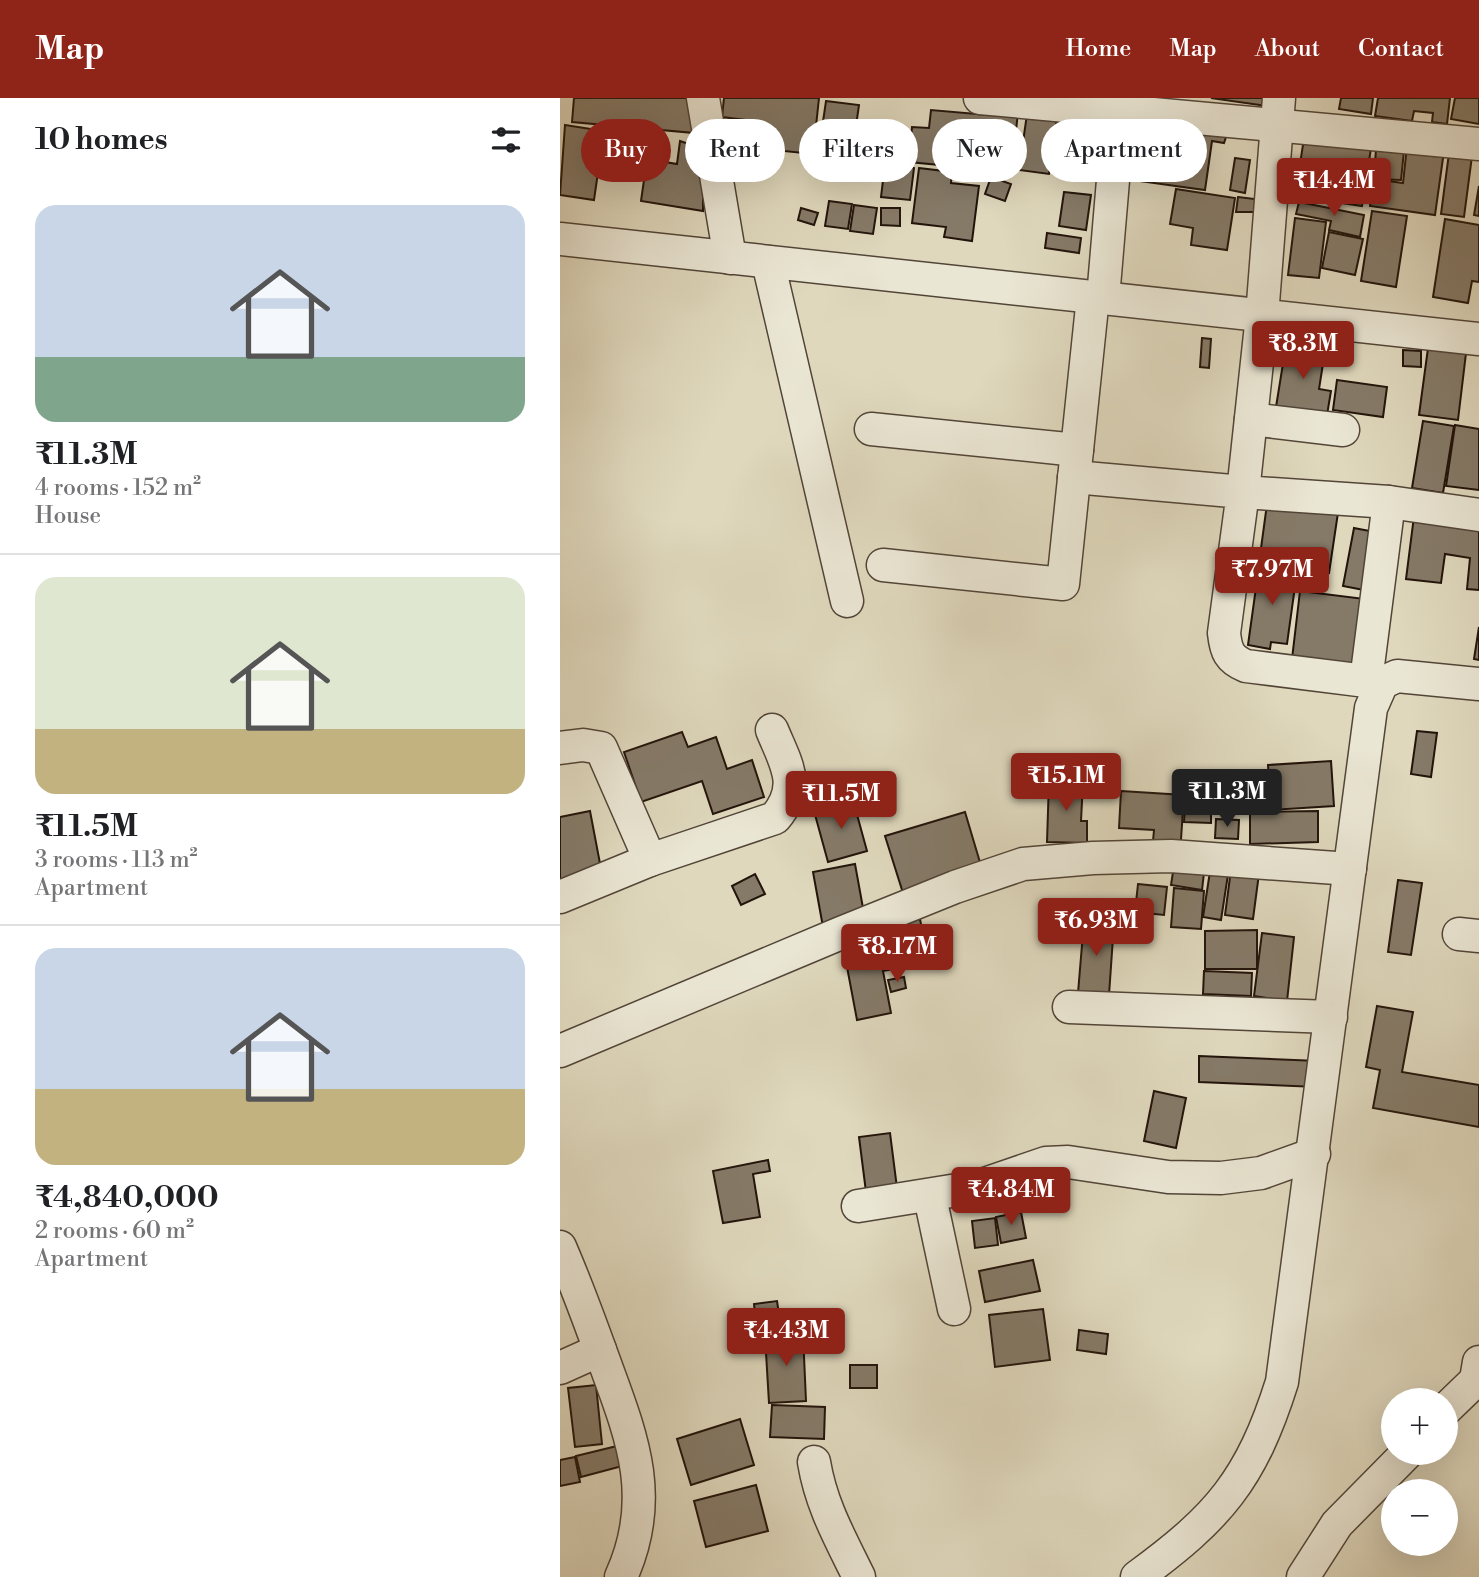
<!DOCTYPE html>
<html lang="en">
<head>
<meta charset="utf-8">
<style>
	body { margin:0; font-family:"Libre Bodoni",serif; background:#f6f6f6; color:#202124; height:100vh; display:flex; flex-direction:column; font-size:26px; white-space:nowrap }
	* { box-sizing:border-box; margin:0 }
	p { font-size:23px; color:#757577 }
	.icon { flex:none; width:38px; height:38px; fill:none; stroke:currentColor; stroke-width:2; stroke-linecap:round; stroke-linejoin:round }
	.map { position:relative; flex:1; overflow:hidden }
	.details { display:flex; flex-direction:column; background:#fff; width:560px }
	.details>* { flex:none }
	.banner { position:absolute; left:21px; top:21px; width:665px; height:63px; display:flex; gap:14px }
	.tools { position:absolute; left:821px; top:1290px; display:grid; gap:14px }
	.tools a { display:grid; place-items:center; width:77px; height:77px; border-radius:50%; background:#fff; box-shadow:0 7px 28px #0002; font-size:35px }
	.price { position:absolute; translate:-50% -60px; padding:0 16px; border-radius:7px; background:#8f2418; color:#fff; font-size:23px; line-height:46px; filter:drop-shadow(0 2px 4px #0008) }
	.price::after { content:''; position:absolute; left:50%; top:42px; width:21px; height:16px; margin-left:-10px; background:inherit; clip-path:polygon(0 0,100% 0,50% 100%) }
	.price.on { background:#222; color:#fff }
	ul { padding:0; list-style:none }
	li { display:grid; align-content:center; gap:14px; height:371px; padding:0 35px }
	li+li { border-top:2px solid #e0e0e0 }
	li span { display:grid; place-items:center; height:217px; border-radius:21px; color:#555 }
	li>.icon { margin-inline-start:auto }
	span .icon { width:126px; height:126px; fill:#fffc; stroke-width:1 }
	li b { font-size:30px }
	h2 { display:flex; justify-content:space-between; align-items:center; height:84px; padding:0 35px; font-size:30px }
	.chip { padding:0 24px; border-radius:32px; background:#fff; box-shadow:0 7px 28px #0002; font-size:24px; line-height:63px }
	.chip.on { background:#8f2418; color:#fff }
	header { display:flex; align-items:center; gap:42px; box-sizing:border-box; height:98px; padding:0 35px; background:#8f2418; color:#fff }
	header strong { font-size:33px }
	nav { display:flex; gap:38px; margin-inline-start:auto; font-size:24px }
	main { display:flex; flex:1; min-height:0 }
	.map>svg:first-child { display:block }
</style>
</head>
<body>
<header>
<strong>Map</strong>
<nav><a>Home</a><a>Map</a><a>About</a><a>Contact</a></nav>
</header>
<main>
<section class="details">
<h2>10 homes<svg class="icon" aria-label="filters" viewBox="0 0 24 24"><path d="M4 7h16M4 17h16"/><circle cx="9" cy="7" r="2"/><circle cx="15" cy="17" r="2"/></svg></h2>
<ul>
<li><span style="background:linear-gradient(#c9d6e8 70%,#7fa58c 0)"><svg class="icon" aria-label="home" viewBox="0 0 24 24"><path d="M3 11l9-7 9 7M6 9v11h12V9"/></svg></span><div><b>₹11.3M</b><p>4 rooms · 152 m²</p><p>House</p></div></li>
<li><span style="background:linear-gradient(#dfe7d0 70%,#c2b280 0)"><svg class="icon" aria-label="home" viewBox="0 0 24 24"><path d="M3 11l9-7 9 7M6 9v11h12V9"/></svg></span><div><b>₹11.5M</b><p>3 rooms · 113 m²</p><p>Apartment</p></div></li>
<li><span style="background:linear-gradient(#c9d6e8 65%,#c2b280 0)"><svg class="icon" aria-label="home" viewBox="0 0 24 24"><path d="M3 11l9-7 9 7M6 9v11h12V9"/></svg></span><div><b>₹4,840,000</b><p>2 rooms · 60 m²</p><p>Apartment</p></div></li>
</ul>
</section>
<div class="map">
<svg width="919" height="1479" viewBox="0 0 919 1479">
	<rect width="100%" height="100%" fill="#dfd8bd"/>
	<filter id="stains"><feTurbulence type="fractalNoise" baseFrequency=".00286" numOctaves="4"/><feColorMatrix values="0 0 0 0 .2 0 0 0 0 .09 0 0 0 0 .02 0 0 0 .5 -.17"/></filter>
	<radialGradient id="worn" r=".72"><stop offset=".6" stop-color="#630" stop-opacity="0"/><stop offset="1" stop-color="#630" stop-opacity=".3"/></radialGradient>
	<g fill="#857a68" stroke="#23140b" stroke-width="2">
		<polygon points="14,0 135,0 146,36 12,24"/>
		<polygon points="164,0 259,0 253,56 184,49 187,22 162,19"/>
		<polygon points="651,0 715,0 713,9"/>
		<polygon points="781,0 813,0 811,16 779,11"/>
		<polygon points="818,0 890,0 887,26 872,24 873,15 854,13 852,23 815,18"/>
		<polygon points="895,0 919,0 919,26 891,21"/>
		<polygon points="266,3 299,7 292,56 259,51"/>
		<polygon points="429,11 458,13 452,74 349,64 352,29 369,30 371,12 428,17"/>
		<polygon points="467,16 497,20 489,76 459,72"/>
		<polygon points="505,24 538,28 533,62 501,57"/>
		<polygon points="578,26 668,33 664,45 652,43 645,92 579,83 583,53 575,52"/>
		<polygon points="5,27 44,33 34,102 0,97"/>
		<polygon points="745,34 812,44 802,108 735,98"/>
		<polygon points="120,43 143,51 143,113 81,103 87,61 117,66"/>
		<polygon points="847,48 884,53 875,117 810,108 814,81 843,85"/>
		<polygon points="816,51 844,53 841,82 814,81"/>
		<polygon points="889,55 912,58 904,119 881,116"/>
		<polygon points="675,60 690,62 685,95 670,92"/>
		<polygon points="325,66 354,70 350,102 321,99"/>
		<polygon points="359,70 392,74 391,85 419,88 412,143 384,139 386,129 352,125"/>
		<polygon points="431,79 451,86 445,103 425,96"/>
		<polygon points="919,88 919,118 914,117"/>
		<polygon points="616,91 675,100 667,152 631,147 633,130 610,126"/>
		<polygon points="504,94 531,97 526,132 499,128"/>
		<polygon points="678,99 703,102 700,114 676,114"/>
		<polygon points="269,103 292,106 288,131 265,128"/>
		<polygon points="739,104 804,117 800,139 769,132 771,123 736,116"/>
		<polygon points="294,107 317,110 313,136 290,133"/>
		<polygon points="241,110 258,115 254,127 238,122"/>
		<polygon points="321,110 340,110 340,128 321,127"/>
		<polygon points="812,113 847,118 836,189 801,183"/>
		<polygon points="735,120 766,124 759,180 728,177"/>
		<polygon points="885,121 919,127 919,184 912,183 908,205 873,199"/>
		<polygon points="769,134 803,141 795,177 762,170"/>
		<polygon points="487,135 521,140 519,155 485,150"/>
		<polygon points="642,240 651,241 649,270 640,269"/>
		<polygon points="726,247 765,253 759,291 771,293 767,317 716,309"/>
		<polygon points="868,250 906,255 898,322 859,317"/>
		<polygon points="843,252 861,253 861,269 843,268"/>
		<polygon points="777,282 827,289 823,319 773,312"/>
		<polygon points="863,323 894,328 883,395 852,390"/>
		<polygon points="895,327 919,331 919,392 886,388"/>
		<polygon points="707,406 779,408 769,475 699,465"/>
		<polygon points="854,418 919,426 919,492 907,491 910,460 885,456 881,485 846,481"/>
		<polygon points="794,430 815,434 804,492 783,488"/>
		<polygon points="699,468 737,474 727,546 711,544 710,551 688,547"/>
		<polygon points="740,493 805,501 796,566 732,561"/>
		<polygon points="919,529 919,562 914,561"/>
		<polygon points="857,633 877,635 871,679 851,676"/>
		<polygon points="122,634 128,649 156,639 167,671 192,662 204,699 153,716 142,683 81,704 64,654"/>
		<polygon points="771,663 774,708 711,712 708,667"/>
		<polygon points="627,675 683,678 681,713 651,712 651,725 624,724"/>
		<polygon points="489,683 523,684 521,723 527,723 527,745 487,744"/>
		<polygon points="561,693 624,697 620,756 592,754 594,732 559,730"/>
		<polygon points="293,702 307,753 268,764 254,713"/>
		<polygon points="30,713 42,776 0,785 0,719"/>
		<polygon points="758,713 758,744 690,746 690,714"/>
		<polygon points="405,714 422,771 343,795 325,738"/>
		<polygon points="656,721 679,722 678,741 655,740"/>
		<polygon points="615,761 645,766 642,792 611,787"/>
		<polygon points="672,764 700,768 693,821 665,817"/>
		<polygon points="295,766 305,821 263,829 253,774"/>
		<polygon points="651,767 669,770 661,822 643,819"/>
		<polygon points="195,776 205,796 181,807 172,788"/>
		<polygon points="838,782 862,785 851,857 828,854"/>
		<polygon points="578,786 607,789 604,817 575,814"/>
		<polygon points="614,790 644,793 641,831 611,829"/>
		<polygon points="360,821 368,864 323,873 331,915 297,922 281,837"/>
		<polygon points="524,823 554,825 549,897 518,895"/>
		<polygon points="697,832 697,871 645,871 645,833"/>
		<polygon points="702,835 734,839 727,903 694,898"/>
		<polygon points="644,873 692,875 691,898 643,896"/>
		<polygon points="344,879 346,890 331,894 328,882"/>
		<polygon points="817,908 853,914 842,974 919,987 919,1029 813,1010 820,972 806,969"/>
		<polygon points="639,958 758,963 757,989 639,984"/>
		<polygon points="594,993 626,1000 616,1050 584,1043"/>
		<polygon points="330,1035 337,1090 306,1094 299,1039"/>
		<polygon points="208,1062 210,1073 193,1076 200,1119 163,1125 153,1073"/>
		<polygon points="461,1114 466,1140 441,1145 436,1119"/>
		<polygon points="435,1120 438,1147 415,1150 412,1123"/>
		<polygon points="473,1162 480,1193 425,1204 419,1173"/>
		<polygon points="217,1203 221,1230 197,1233 194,1206"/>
		<polygon points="483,1211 490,1262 435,1269 429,1217"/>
		<polygon points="519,1232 548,1236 546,1256 517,1252"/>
		<polygon points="243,1236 246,1303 209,1305 205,1238"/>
		<rect x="290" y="1267" width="27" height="23"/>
		<polygon points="36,1287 42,1346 15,1349 8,1290"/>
		<polygon points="212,1307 265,1309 264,1341 210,1339"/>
		<polygon points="180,1321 194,1367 131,1387 117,1341"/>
		<polygon points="61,1347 66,1367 21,1379 16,1358"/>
		<polygon points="15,1359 20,1384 0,1388 0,1362"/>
		<polygon points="196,1387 208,1433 146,1449 134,1403"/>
	</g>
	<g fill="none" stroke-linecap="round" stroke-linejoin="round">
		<g stroke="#524538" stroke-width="35">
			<g id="minor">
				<polyline points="143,0 170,160"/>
				<polyline points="420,0 919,46"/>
				<polyline points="719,0 702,218 683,394 829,404 919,417"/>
				<polyline points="0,141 919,241"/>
				<polyline points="208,164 287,503"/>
				<polyline points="543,200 560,0"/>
				<polyline points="691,321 783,332"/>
				<polyline points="311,331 517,352"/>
				<path d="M514,379L683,394L664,535C666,553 669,561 686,568L822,585"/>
				<polyline points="323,467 503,486 533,199"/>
				<polyline points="806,583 829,404"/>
				<polyline points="0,650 23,647 41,650 90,762"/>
				<path d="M0,799L90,762L215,720C242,688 226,666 212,632"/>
				<polyline points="899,836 919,838"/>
				<polyline points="509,909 771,919"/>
				<polyline points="0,953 281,835 395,789 463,766 533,760 611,758 790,771"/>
				<polyline points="370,1099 394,1211"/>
				<polyline points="298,1108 416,1089 486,1065 508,1064 608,1079 661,1080 701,1075 754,1056"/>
				<path d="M0,1149C16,1186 30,1224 44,1263C72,1339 97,1400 61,1479"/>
				<polyline points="0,1270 40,1252"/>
				<polyline points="886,1311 916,1282 919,1264"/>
				<path d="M254,1364C261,1407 280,1440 299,1479"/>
				<path d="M577,1479C659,1419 691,1382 722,1284L811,610L822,585L837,578L919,586"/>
				<polyline points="743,1479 777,1426 848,1354"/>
			</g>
		</g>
		<use href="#minor" stroke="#eae6d4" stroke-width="32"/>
	</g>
	<rect width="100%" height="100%" filter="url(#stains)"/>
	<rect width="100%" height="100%" fill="url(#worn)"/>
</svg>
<div class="tools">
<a>+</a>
<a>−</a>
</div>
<b class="price" style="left:774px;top:120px">₹14.4M</b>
<b class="price" style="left:743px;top:283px">₹8.3M</b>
<b class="price" style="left:712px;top:509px">₹7.97M</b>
<b class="price" style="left:506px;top:715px">₹15.1M</b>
<b class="price on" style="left:667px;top:731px">₹11.3M</b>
<b class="price" style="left:281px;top:733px">₹11.5M</b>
<b class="price" style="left:536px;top:860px">₹6.93M</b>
<b class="price" style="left:337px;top:886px">₹8.17M</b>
<b class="price" style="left:451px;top:1129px">₹4.84M</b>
<b class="price" style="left:226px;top:1270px">₹4.43M</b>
<div class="banner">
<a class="chip on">Buy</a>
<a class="chip">Rent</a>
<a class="chip">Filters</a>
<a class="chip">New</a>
<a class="chip">Apartment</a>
</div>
</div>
</main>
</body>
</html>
